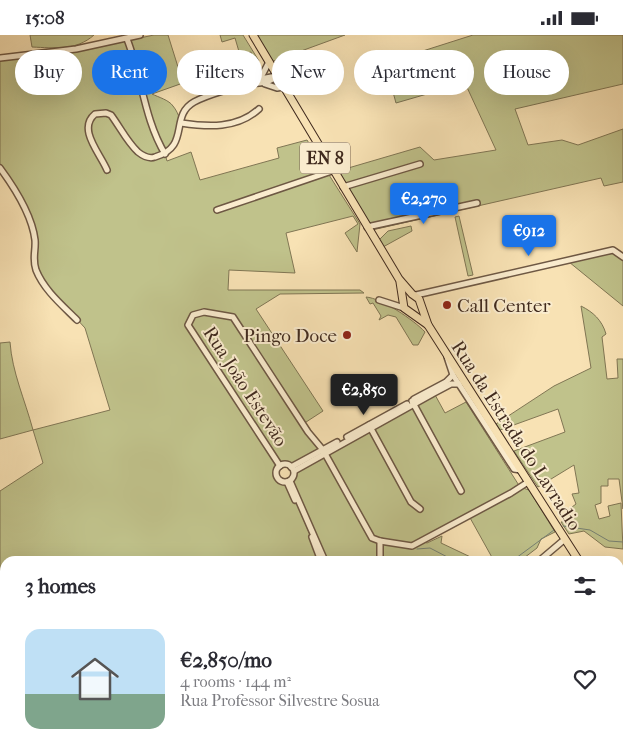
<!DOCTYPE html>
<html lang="en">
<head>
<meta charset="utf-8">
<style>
	body { margin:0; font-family:"IM FELL French Canon",serif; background:#f2f2f3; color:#2b2b33; height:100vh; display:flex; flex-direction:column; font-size:19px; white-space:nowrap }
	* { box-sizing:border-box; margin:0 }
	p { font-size:16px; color:#7c7c81 }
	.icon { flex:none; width:28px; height:28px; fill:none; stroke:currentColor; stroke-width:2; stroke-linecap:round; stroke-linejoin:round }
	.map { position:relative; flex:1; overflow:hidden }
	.details { position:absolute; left:0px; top:521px; width:624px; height:196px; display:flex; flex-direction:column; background:#fff; border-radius:15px 15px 0 0; box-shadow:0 5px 20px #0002 }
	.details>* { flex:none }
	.guide { position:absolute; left:15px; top:15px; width:594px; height:45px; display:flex; gap:10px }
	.price { position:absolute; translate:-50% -42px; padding:0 11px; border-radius:5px; background:#1a73e8; color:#fff; font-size:16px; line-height:32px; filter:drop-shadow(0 1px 2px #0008) }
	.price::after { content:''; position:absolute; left:50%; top:30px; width:15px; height:11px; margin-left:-8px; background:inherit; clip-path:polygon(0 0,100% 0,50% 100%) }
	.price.on { background:#222; color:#fff }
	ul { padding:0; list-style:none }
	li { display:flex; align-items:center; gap:15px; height:125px; padding:0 25px }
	li span { display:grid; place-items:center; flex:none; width:140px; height:100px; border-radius:15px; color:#555 }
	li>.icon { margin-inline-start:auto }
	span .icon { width:60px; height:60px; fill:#fffc; stroke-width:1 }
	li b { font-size:21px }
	h2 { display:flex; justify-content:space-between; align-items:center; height:60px; padding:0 25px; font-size:21px }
	.chip { padding:0 18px; border-radius:22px; background:#fff; box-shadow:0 5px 20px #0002; font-size:18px; line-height:45px }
	.chip.on { background:#1a73e8; color:#fff }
	.status { display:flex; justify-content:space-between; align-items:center; height:35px; padding:0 25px; background:#fff; direction:ltr }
	.status svg { height:14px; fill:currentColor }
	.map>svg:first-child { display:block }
</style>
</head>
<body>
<div class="status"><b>15:08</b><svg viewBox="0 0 49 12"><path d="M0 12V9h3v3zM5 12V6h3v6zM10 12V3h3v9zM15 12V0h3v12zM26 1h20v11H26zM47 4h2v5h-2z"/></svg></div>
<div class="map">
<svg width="623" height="717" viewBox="0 0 623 717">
	<rect width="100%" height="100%" fill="#f8e2b4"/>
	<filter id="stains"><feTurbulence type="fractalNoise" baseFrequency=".004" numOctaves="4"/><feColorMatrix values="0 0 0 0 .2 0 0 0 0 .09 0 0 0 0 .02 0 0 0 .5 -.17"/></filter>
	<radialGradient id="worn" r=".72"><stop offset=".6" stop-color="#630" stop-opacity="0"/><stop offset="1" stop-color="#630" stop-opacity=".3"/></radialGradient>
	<g fill="#c0c28b" stroke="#807654">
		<path d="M30,0H94C76,16 55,13 32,12Z"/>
		<path d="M154,0H168L183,48L152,59C158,62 169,65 173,71C186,87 179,105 165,119L167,126L191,117L200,145L279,123L277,113L307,105L360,189L357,217L345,198L358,189L353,181L286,198L295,238L229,235L228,255H360L364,258L280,259L256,274L323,376L303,389L323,415L291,432L285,429L280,431L276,437L277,443L283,447L290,446L294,436L434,358L445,378L466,367L520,452L529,455L555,497L541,504L537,513L520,526H494L469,481L422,506L427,508L442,501L441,508L479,526H325L300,476L321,526H5V610L0,612V456L43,428L33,395L0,404V308L10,307C12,337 25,365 33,395L110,375L85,293L41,245L33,222L35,204L15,153L0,131V25L62,19Z"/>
		<polygon points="220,0 243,0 259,26 254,28 251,17 240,20 235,3 222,7"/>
		<polygon points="255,0 345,0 271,27"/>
		<polygon points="473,0 623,0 623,49 515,74 528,110 562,105 578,110 623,94 623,147 604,151 601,143 372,195 338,136 420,112 434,125 496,115 465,48 396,68 385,28"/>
		<polygon points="459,181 473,240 468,241 455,182"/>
		<polygon points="411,191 412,196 383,212 379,205 388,196"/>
		<polygon points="613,215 623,222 623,271 569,227"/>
		<path d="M366,262C381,263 414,285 425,297L418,310H413L396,282L388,280L379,285L381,281L373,268L370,269Z"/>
		<path d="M581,271C593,277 602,285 606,299L602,302L607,344L618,343L617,324H623V474L619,444H608V451H601V468L595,470L599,484L610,481L608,471L621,468L623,514L605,512L584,496L569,499L561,487L570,486L577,481L572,472L576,469L572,459L579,458L574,430L538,452L514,416L565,397L558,374L500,395L496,389L554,351L591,333Z"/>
		<polygon points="619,624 623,624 623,717 468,717 467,713 619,712"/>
		<polygon points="279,713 332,713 320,717 281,717"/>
		<polygon points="402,713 445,713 435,717 404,717"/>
	</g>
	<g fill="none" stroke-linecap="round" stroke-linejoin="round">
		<g stroke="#788274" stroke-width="1">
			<polyline points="563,491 590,495 609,506 623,507"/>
			<polyline points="417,514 430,513 455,526"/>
			<polyline points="512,526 554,495"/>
		</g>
		<g stroke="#6e5844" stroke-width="8">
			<g id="minor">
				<path d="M127,4C142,42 144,84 165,119"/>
				<polyline points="0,23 76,14 140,0"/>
				<polyline points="260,44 269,27"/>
				<polyline points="253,49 260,44 277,41"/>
				<polyline points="265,49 277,53 283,52"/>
				<path d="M181,88C208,92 237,94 259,74"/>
				<path d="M0,133C14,152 32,180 35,205C36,215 32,224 36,235C44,255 62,270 77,285"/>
				<path d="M107,135C100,118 77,94 95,79L106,78L111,80C120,92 127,107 138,117C143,121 149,124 155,122C191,112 169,81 194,67C207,60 237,51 252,49C263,47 268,49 277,41"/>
				<polyline points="343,152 420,129"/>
				<polyline points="217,175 332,136"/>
				<polyline points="367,192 477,168"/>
				<polyline points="416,260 613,215 623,222"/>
				<polyline points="379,265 404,273"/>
				<polyline points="447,322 453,340 514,434 521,435"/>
				<polyline points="414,364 446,347 453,340"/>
				<polyline points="412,366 461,456"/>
				<polyline points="369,390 411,467 420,474"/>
				<polyline points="347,402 407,369"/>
				<circle cx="285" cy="438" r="9"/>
				<polyline points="280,431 188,290 193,280 204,277 233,282 308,397 323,415 372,503 380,506 412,511 511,458 528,447"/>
				<polyline points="291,432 337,407"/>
				<polyline points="294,436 434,358 451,349 459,349"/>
				<polyline points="290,446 325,526"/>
				<polyline points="287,447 295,465"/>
				<polyline points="312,502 321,526"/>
				<polyline points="380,506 380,526"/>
				<polyline points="539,526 565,504"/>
				<polyline points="619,622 623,622"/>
				<polyline points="238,712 241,717"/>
				<polyline points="463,712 464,717"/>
				<polyline points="56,717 56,712"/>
				<polyline points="119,717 148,713 176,715 189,712"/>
			</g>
		</g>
		<g stroke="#402a1e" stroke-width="9">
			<g id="major">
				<polyline points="253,0 399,244 412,259 419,264 428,290 579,526"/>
				<polyline points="400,247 404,273 428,290"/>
				<polyline points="619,586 623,593"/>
			</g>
		</g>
		<use href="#minor" stroke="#faecce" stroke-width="5"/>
		<use href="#major" stroke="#f8e2b4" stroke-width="7"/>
	</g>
	<g fill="#8f2418" stroke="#faecce" stroke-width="2">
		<circle cx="447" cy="270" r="5"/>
		<circle cx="347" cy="300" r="5"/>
	</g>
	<g text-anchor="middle" stroke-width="4" stroke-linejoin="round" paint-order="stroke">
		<rect fill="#faecce" stroke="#786453" stroke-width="1" x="300" y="107.5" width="50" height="31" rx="4"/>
		<g font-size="18" font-weight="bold" fill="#402a1e">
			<text x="325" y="129">EN 8</text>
		</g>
		<g font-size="19" fill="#402a1e" stroke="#faecce" text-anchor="start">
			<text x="457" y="277">Call Center</text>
			<text x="337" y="307" text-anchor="end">Pingo Doce</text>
		</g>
		<g font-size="19" fill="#402a1e" stroke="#faecce">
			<text transform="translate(246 351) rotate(57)" y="7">Rua João Estevão</text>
			<text transform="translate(517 400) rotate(57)" y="7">Rua da Estrada do Lavradio</text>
		</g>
	</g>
	<rect width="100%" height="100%" filter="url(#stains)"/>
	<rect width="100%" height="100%" fill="url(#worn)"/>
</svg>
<b class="price" style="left:424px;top:190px">€2,270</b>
<b class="price" style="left:529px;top:222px">€912</b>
<b class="price on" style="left:364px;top:381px">€2,850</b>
<div class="guide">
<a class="chip">Buy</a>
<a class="chip on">Rent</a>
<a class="chip">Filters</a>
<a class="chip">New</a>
<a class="chip">Apartment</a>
<a class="chip">House</a>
</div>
<section class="details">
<h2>3 homes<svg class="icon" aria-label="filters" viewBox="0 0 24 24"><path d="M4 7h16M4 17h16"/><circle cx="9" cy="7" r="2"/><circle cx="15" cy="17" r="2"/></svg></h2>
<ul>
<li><span style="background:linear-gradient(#bfe0f5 65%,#7fa58c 0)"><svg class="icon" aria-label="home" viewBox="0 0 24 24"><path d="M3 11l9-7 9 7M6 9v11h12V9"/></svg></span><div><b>€2,850/mo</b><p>4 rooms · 144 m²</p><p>Rua Professor Silvestre Sosua</p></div><svg class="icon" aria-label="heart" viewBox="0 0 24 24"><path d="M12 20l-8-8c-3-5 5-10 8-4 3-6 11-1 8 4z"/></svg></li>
</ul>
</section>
</div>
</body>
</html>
